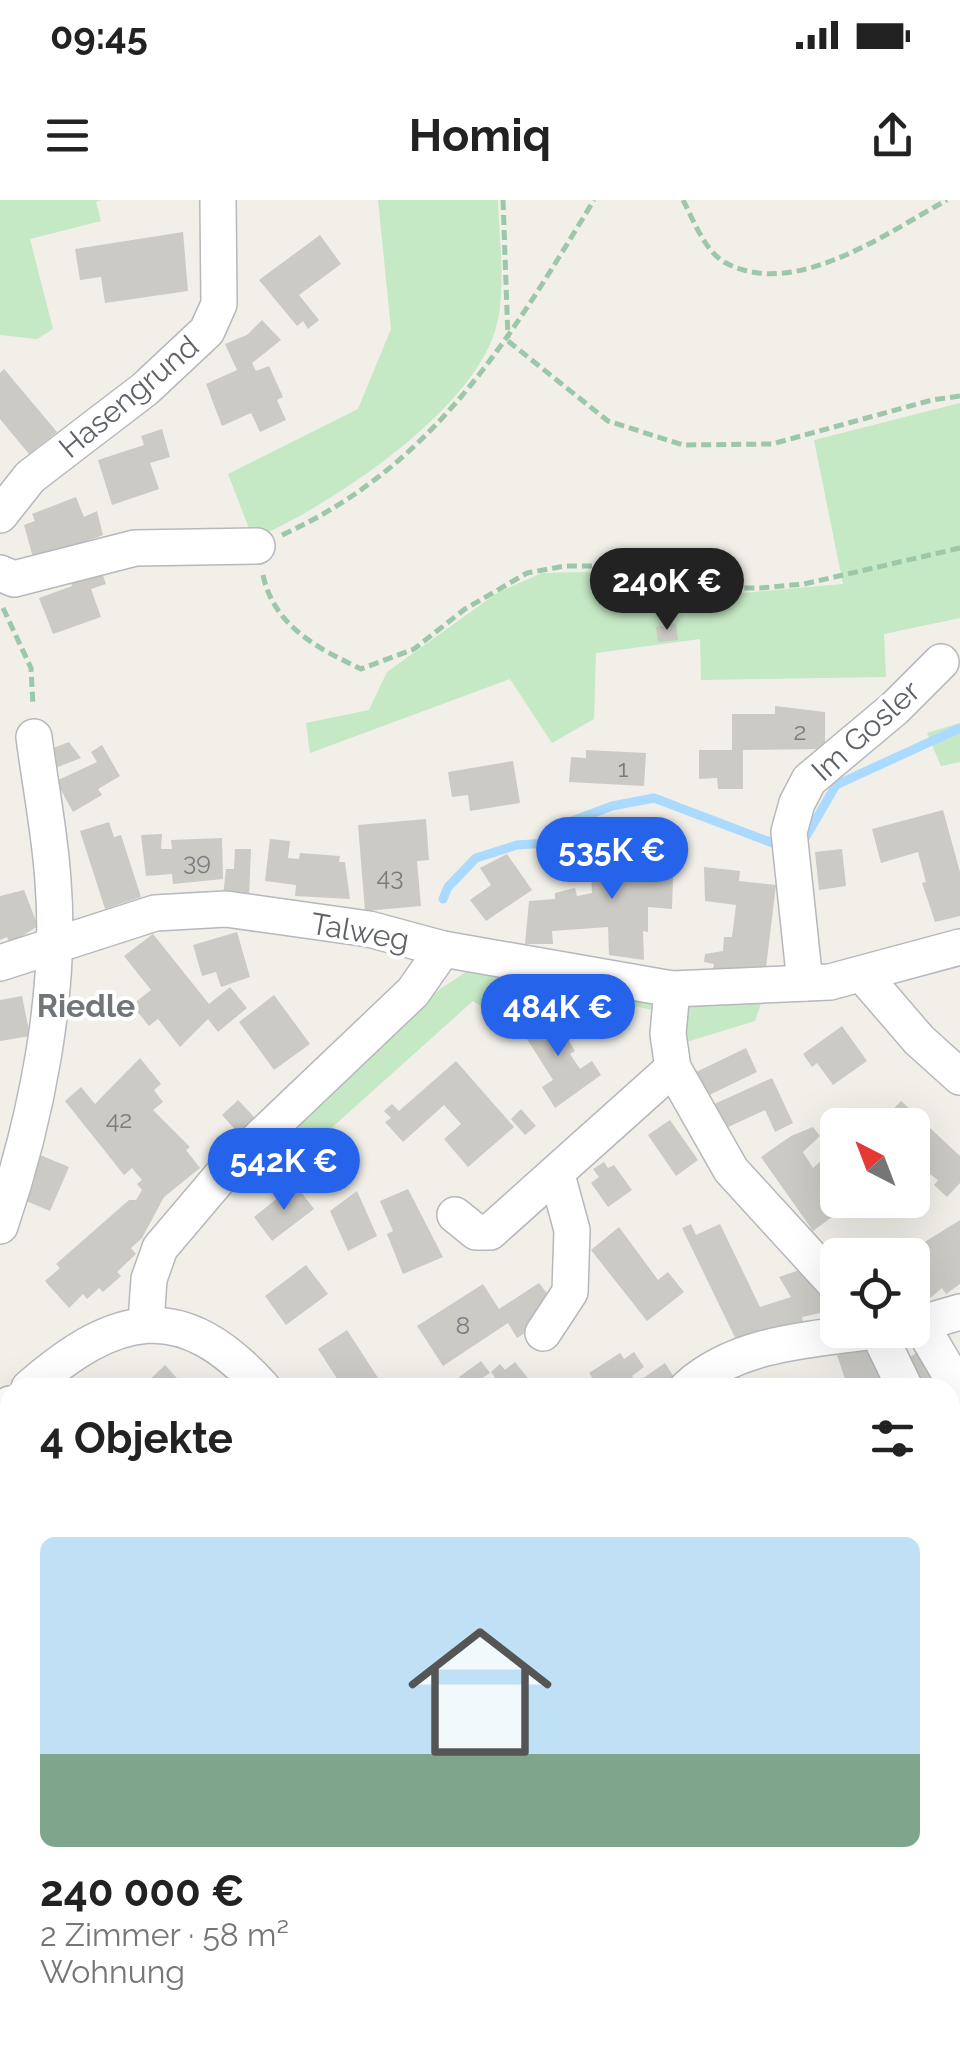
<!DOCTYPE html>
<html lang="de">
<head>
<meta charset="utf-8">
<style>
	body { margin:0; font-family:Raleway,sans-serif; background:#f6f6f6; color:#222; height:100vh; display:flex; flex-direction:column; font-size:38px; white-space:nowrap }
	* { box-sizing:border-box; margin:0 }
	p { font-size:32px; color:#767676 }
	.icon { flex:none; width:55px; height:55px; fill:none; stroke:currentColor; stroke-width:2; stroke-linecap:round; stroke-linejoin:round }
	.map { position:relative; flex:1; overflow:hidden }
	.side { position:absolute; left:0px; top:1178px; width:960px; height:672px; display:flex; flex-direction:column; background:#fff; border-radius:30px 30px 0 0; box-shadow:0 10px 40px #0002 }
	.side>* { flex:none }
	.needle { width:65px; rotate:318deg }
	.fabs { position:absolute; left:820px; top:908px; display:grid; gap:20px }
	.fabs a { display:grid; place-items:center; width:110px; height:110px; border-radius:15px; background:#fff; box-shadow:0 10px 40px #0002; font-size:50px }
	.price { position:absolute; translate:-50% -85px; padding:0 22px; border-radius:35px; background:#2563eb; color:#fff; font-size:32px; line-height:65px; filter:drop-shadow(0 2px 5px #0008) }
	.price::after { content:''; position:absolute; left:50%; top:60px; width:30px; height:22px; margin-left:-15px; background:inherit; clip-path:polygon(0 0,100% 0,50% 100%) }
	.price.selected { background:#222; color:#fff }
	ul { padding:0; list-style:none }
	li { display:grid; align-content:center; gap:20px; height:530px; padding:0 40px }
	li span { display:grid; place-items:center; height:310px; border-radius:15px; color:#555 }
	li>.icon { margin-inline-start:auto }
	span .icon { width:180px; height:180px; fill:#fffc; stroke-width:1 }
	li b { font-size:42px }
	h2 { display:flex; justify-content:space-between; align-items:center; height:120px; padding:0 40px; font-size:42px }
	.status { display:flex; justify-content:space-between; align-items:center; height:70px; padding:0 50px; background:#fff; direction:ltr }
	.status svg { height:28px; fill:currentColor }
	header { display:flex; justify-content:space-between; align-items:center; height:130px; padding:0 40px; background:#fff; font-size:45px; font-weight:700 }
	.map>svg:first-child { display:block }
</style>
</head>
<body>
<div class="status"><b>09:45</b><svg viewBox="0 0 49 12"><path d="M0 12V9h3v3zM5 12V6h3v6zM10 12V3h3v9zM15 12V0h3v12zM26 1h20v11H26zM47 4h2v5h-2z"/></svg></div>
<header><svg class="icon" aria-label="menu" viewBox="0 0 24 24"><path d="M4 6h16M4 12h16M4 18h16"/></svg>Homiq<svg class="icon" aria-label="share" viewBox="0 0 24 24"><path d="M12 15V3M7 8l5-5 5 5M5 13v7h14v-7"/></svg></header>
<div class="map">
<svg width="960" height="1848" viewBox="0 0 960 1848">
	<rect width="100%" height="100%" fill="#f1efe8"/>
	<g fill="#c5e8c5">
		<polygon points="0,0 101,0 96,2 101,21 30,39 53,129 37,139 0,135"/>
		<path d="M378,0H498C499,41 507,92 495,131C470,213 329,307 253,339L228,274L358,209L391,129Z"/>
		<polygon points="960,203 960,418 884,434 886,477 701,480 700,439 596,453 594,519 552,543 510,479 310,553 306,523 369,510 387,472 497,393 542,373 587,372 732,394 843,384 814,240"/>
		<polygon points="960,523 960,562 941,566 927,533"/>
		<polygon points="470,769 660,790 662,812 558,790 529,793 494,815 473,801 328,931 309,934 293,928 439,790"/>
		<polygon points="693,801 761,803 755,821 680,844 683,817"/>
	</g>
	<g fill="none" stroke-linecap="round" stroke-linejoin="round">
		<g stroke="#aadaff" stroke-width="9">
			<polyline points="804,640 836,585 960,528"/>
			<polyline points="443,699 448,687 476,658 517,645 547,643 572,621 612,606 654,598 778,645"/>
		</g>
	</g>
	<g fill="#cccac5">
		<polygon points="183,32 188,91 105,103 101,77 80,80 75,49"/>
		<polygon points="320,35 341,64 299,95 319,120 308,129 303,121 297,126 259,80"/>
		<polygon points="262,120 281,140 252,163 256,171 269,166 283,197 277,200 286,220 260,232 251,213 222,226 206,184 237,170 225,144 247,135"/>
		<polygon points="4,169 57,232 29,254 0,219 0,173"/>
		<polygon points="162,229 170,257 150,263 159,289 112,305 98,260 144,245 141,236"/>
		<polygon points="76,297 84,317 97,311 103,335 34,361 24,325 35,321 32,314"/>
		<polygon points="98,361 106,384 91,389 101,417 53,434 39,398 72,386 67,372"/>
		<polygon points="676,424 678,440 658,442 656,427"/>
		<polygon points="775,506 825,512 825,549 743,550 743,589 718,589 717,578 699,579 699,550 732,550 732,514 775,514"/>
		<polygon points="69,542 81,558 55,568 48,550"/>
		<polygon points="102,545 120,576 98,589 102,595 73,612 56,581 97,562 91,552"/>
		<polygon points="586,550 646,553 644,586 569,582 571,557 586,558"/>
		<polygon points="513,561 520,603 470,611 468,595 452,597 448,572"/>
		<polygon points="943,610 960,672 960,716 935,722 922,683 926,682 918,652 881,663 872,629"/>
		<polygon points="426,619 429,660 417,661 421,706 365,711 358,625"/>
		<polygon points="109,622 114,637 121,635 141,697 105,709 80,631"/>
		<polygon points="162,634 161,649 172,649 171,640 222,638 223,679 173,684 172,674 146,676 141,635"/>
		<polygon points="629,637 674,644 672,709 648,707 648,732 643,731 644,760 609,755 608,727 552,731 553,744 525,744 529,701 555,699 555,693 575,688 577,696 592,693 591,674 629,671"/>
		<polygon points="270,639 290,641 288,658 299,659 300,653 340,656 339,662 345,662 350,699 295,696 296,685 265,681"/>
		<polygon points="235,649 251,649 249,697 223,696 226,669 234,669"/>
		<polygon points="842,649 846,686 819,690 815,652"/>
		<polygon points="507,654 532,690 486,721 470,700 491,685 480,668"/>
		<polygon points="704,667 740,671 739,681 776,685 765,776 713,770 714,764 704,762 705,754 723,751 724,737 732,737 736,705 705,701"/>
		<polygon points="24,690 38,726 10,744 7,737 0,740 0,696"/>
		<polygon points="237,732 250,777 221,787 216,772 202,776 193,745"/>
		<polygon points="153,734 209,804 230,787 247,808 218,832 208,819 180,847 158,819 149,826 132,805 151,790 124,756"/>
		<polygon points="274,795 310,844 274,870 239,822"/>
		<polygon points="22,796 30,836 0,841 0,800"/>
		<polygon points="549,809 575,851 570,854 580,869 592,861 601,875 555,908 542,887 553,880 520,828"/>
		<polygon points="842,826 867,861 833,885 817,863 812,867 803,854"/>
		<polygon points="746,848 757,872 703,898 692,874"/>
		<polygon points="140,858 161,884 154,890 163,902 153,910 190,947 186,950 200,968 164,997 142,1038 131,1048 136,1054 117,1072 121,1076 103,1092 99,1088 87,1099 83,1094 69,1108 45,1081 60,1068 56,1064 129,1000 136,1000 142,990 137,984 142,980 132,968 124,975 65,901 81,887 95,904"/>
		<polygon points="456,861 514,927 468,967 444,939 461,924 444,905 403,942 385,922 391,918 384,911 392,904 399,911"/>
		<polygon points="772,878 793,923 775,932 765,910 722,930 710,906"/>
		<polygon points="238,900 257,920 241,936 222,915"/>
		<polygon points="901,901 960,956 960,983 947,997 934,985 938,980 912,961 912,925 878,925"/>
		<polygon points="521,909 536,926 525,935 511,919"/>
		<polygon points="670,920 698,960 676,976 648,935"/>
		<polygon points="813,927 820,936 803,952 813,968 826,956 838,976 838,992 833,996 843,1009 813,1031 761,957 791,936"/>
		<polygon points="38,954 69,967 50,1011 19,998"/>
		<polygon points="604,962 608,968 614,965 632,990 608,1007 591,983 599,977 593,969"/>
		<polygon points="295,984 314,1009 272,1041 254,1017"/>
		<polygon points="408,989 443,1057 403,1074 387,1034 393,1031 380,1001"/>
		<polygon points="357,991 377,1036 348,1051 330,1011"/>
		<polygon points="960,1020 960,1084 946,1094 942,1088 929,1099 912,1068 912,1055 904,1055"/>
		<polygon points="691,1024 696,1035 720,1024 760,1107 791,1097 779,1077 808,1067 823,1087 829,1111 802,1117 805,1130 742,1152 682,1028"/>
		<polygon points="619,1027 658,1080 668,1072 684,1092 647,1121 591,1050"/>
		<polygon points="885,1038 902,1055 868,1055"/>
		<polygon points="306,1065 328,1094 286,1125 265,1096"/>
		<polygon points="539,1083 556,1105 548,1118 517,1138 508,1123 443,1166 417,1126 483,1084 499,1109"/>
		<polygon points="347,1130 382,1184 376,1188 343,1188 318,1149"/>
		<polygon points="877,1143 887,1175 863,1182 864,1188 848,1188 837,1155"/>
		<polygon points="921,1150 942,1188 914,1188 899,1164"/>
		<polygon points="634,1152 644,1167 632,1176 636,1183 665,1163 679,1185 599,1188 589,1173 620,1153 624,1159"/>
		<polygon points="481,1161 490,1173 467,1188 459,1177"/>
		<polygon points="515,1162 536,1188 482,1188 495,1177 491,1172 500,1164 505,1170"/>
		<polygon points="165,1165 186,1188 141,1188"/>
		<polygon points="739,1176 745,1188 717,1188"/>
		<polygon points="950,1200 960,1215 960,1222 950,1231"/>
		<polygon points="960,1265 960,1305 952,1310 950,1271"/>
		<polygon points="10,1275 10,1339 0,1348 0,1284"/>
		<polygon points="10,1454 10,1483 0,1472 0,1463"/>
		<polygon points="950,1607 960,1618 960,1674 950,1668"/>
		<polygon points="10,1764 10,1812 5,1808 0,1813 0,1776"/>
	</g>
	<g fill="none" stroke-linecap="round" stroke-linejoin="round">
		<g stroke="#b5b8bc" stroke-width="38">
			<g id="minor">
				<polyline points="0,315 30,277 145,189 207,131 219,104 218,0"/>
				<polyline points="0,373 14,379 135,348 257,346"/>
				<polyline points="0,763 155,713 226,709 369,729 443,749 672,789 830,782 960,747"/>
				<polyline points="863,775 919,840 960,877"/>
				<polyline points="805,783 789,632 797,603 809,580 895,508 941,462"/>
				<polyline points="672,789 668,834 673,868 731,970 838,1087"/>
				<polyline points="455,1015 476,1032 490,1032 673,868"/>
				<path d="M0,1026C36,921 62,792 53,681C50,633 40,584 34,537"/>
				<polyline points="146,1122 149,1079 160,1048 227,969 413,792 443,749"/>
				<polyline points="921,1125 960,1191"/>
				<polyline points="912,1126 960,1112"/>
				<polyline points="877,1130 905,1188"/>
				<polyline points="543,1133 570,1092 572,1030 557,975"/>
				<path d="M29,1188C115,1113 181,1096 263,1188"/>
				<path d="M687,1188C738,1141 817,1139 883,1130"/>
				<polyline points="0,1213 10,1204"/>
				<polyline points="0,1620 10,1611"/>
				<polyline points="950,1755 960,1740"/>
				<polyline points="950,1826 960,1832"/>
			</g>
		</g>
		<g stroke="#9cc7a9" stroke-width="5" stroke-dasharray="10 5" stroke-linecap="butt">
			<polyline points="503,0 508,138"/>
			<path d="M683,0C694,21 705,52 726,63C795,100 888,32 947,0"/>
			<polyline points="508,141 608,221 683,245 772,244 932,200 960,196"/>
			<path d="M282,335C436,265 510,138 594,0"/>
			<path d="M263,375C274,426 317,448 361,469L414,449L465,409L527,373L565,366H618L712,388H760L804,384L960,348"/>
			<polyline points="3,408 31,468 33,506"/>
			<polyline points="114,1840 122,1848"/>
			<polyline points="345,1840 355,1848"/>
			<polyline points="672,1840 683,1848"/>
		</g>
		<use href="#minor" stroke="#fff" stroke-width="35"/>
	</g>
	<g text-anchor="middle" stroke-width="8" stroke-linejoin="round" paint-order="stroke">
		<g font-size="25" fill="#7a7d7f">
			<text x="800" y="540">2</text>
			<text x="623" y="577">1</text>
			<text x="197" y="670">39</text>
			<text x="390" y="685">43</text>
			<text x="119" y="928">42</text>
			<text x="463" y="1134">8</text>
		</g>
		<g font-size="30" fill="#5f6368" stroke="#fff">
			<text transform="translate(129 197) rotate(-40)" y="10">Hasengrund</text>
			<text transform="translate(866 531) rotate(-42)" y="10">Im Gosler</text>
			<text transform="translate(360 732) rotate(10)" y="10">Talweg</text>
		</g>
		<g font-size="32" font-weight="bold" fill="#70757a" stroke="#fff">
			<text x="86" y="817">Riedle</text>
		</g>
	</g>
</svg>
<div class="fabs">
<a><svg class="needle" viewBox="-14 -14 28 28"><path d="M0-13l5 13h-10z" fill="#e53935"/><path d="M0 13l5-13h-10z" fill="#767676"/></svg></a>
<a><svg class="icon" aria-label="locate" viewBox="0 0 24 24"><circle cx="12" cy="12" r="6"/><path d="M12 2v4M12 18v4M2 12h4M18 12h4"/></svg></a>
</div>
<b class="price selected" style="left:667px;top:433px">240K €</b>
<b class="price" style="left:612px;top:702px">535K €</b>
<b class="price" style="left:558px;top:859px">484K €</b>
<b class="price" style="left:284px;top:1013px">542K €</b>
<section class="side">
<h2>4 Objekte<svg class="icon" aria-label="filters" viewBox="0 0 24 24"><path d="M4 7h16M4 17h16"/><circle cx="9" cy="7" r="2"/><circle cx="15" cy="17" r="2"/></svg></h2>
<ul>
<li><span style="background:linear-gradient(#bfe0f5 70%,#7fa58c 0)"><svg class="icon" aria-label="home" viewBox="0 0 24 24"><path d="M3 11l9-7 9 7M6 9v11h12V9"/></svg></span><div><b>240 000 €</b><p>2 Zimmer · 58 m²</p><p>Wohnung</p></div></li>
</ul>
</section>
</div>
</body>
</html>
